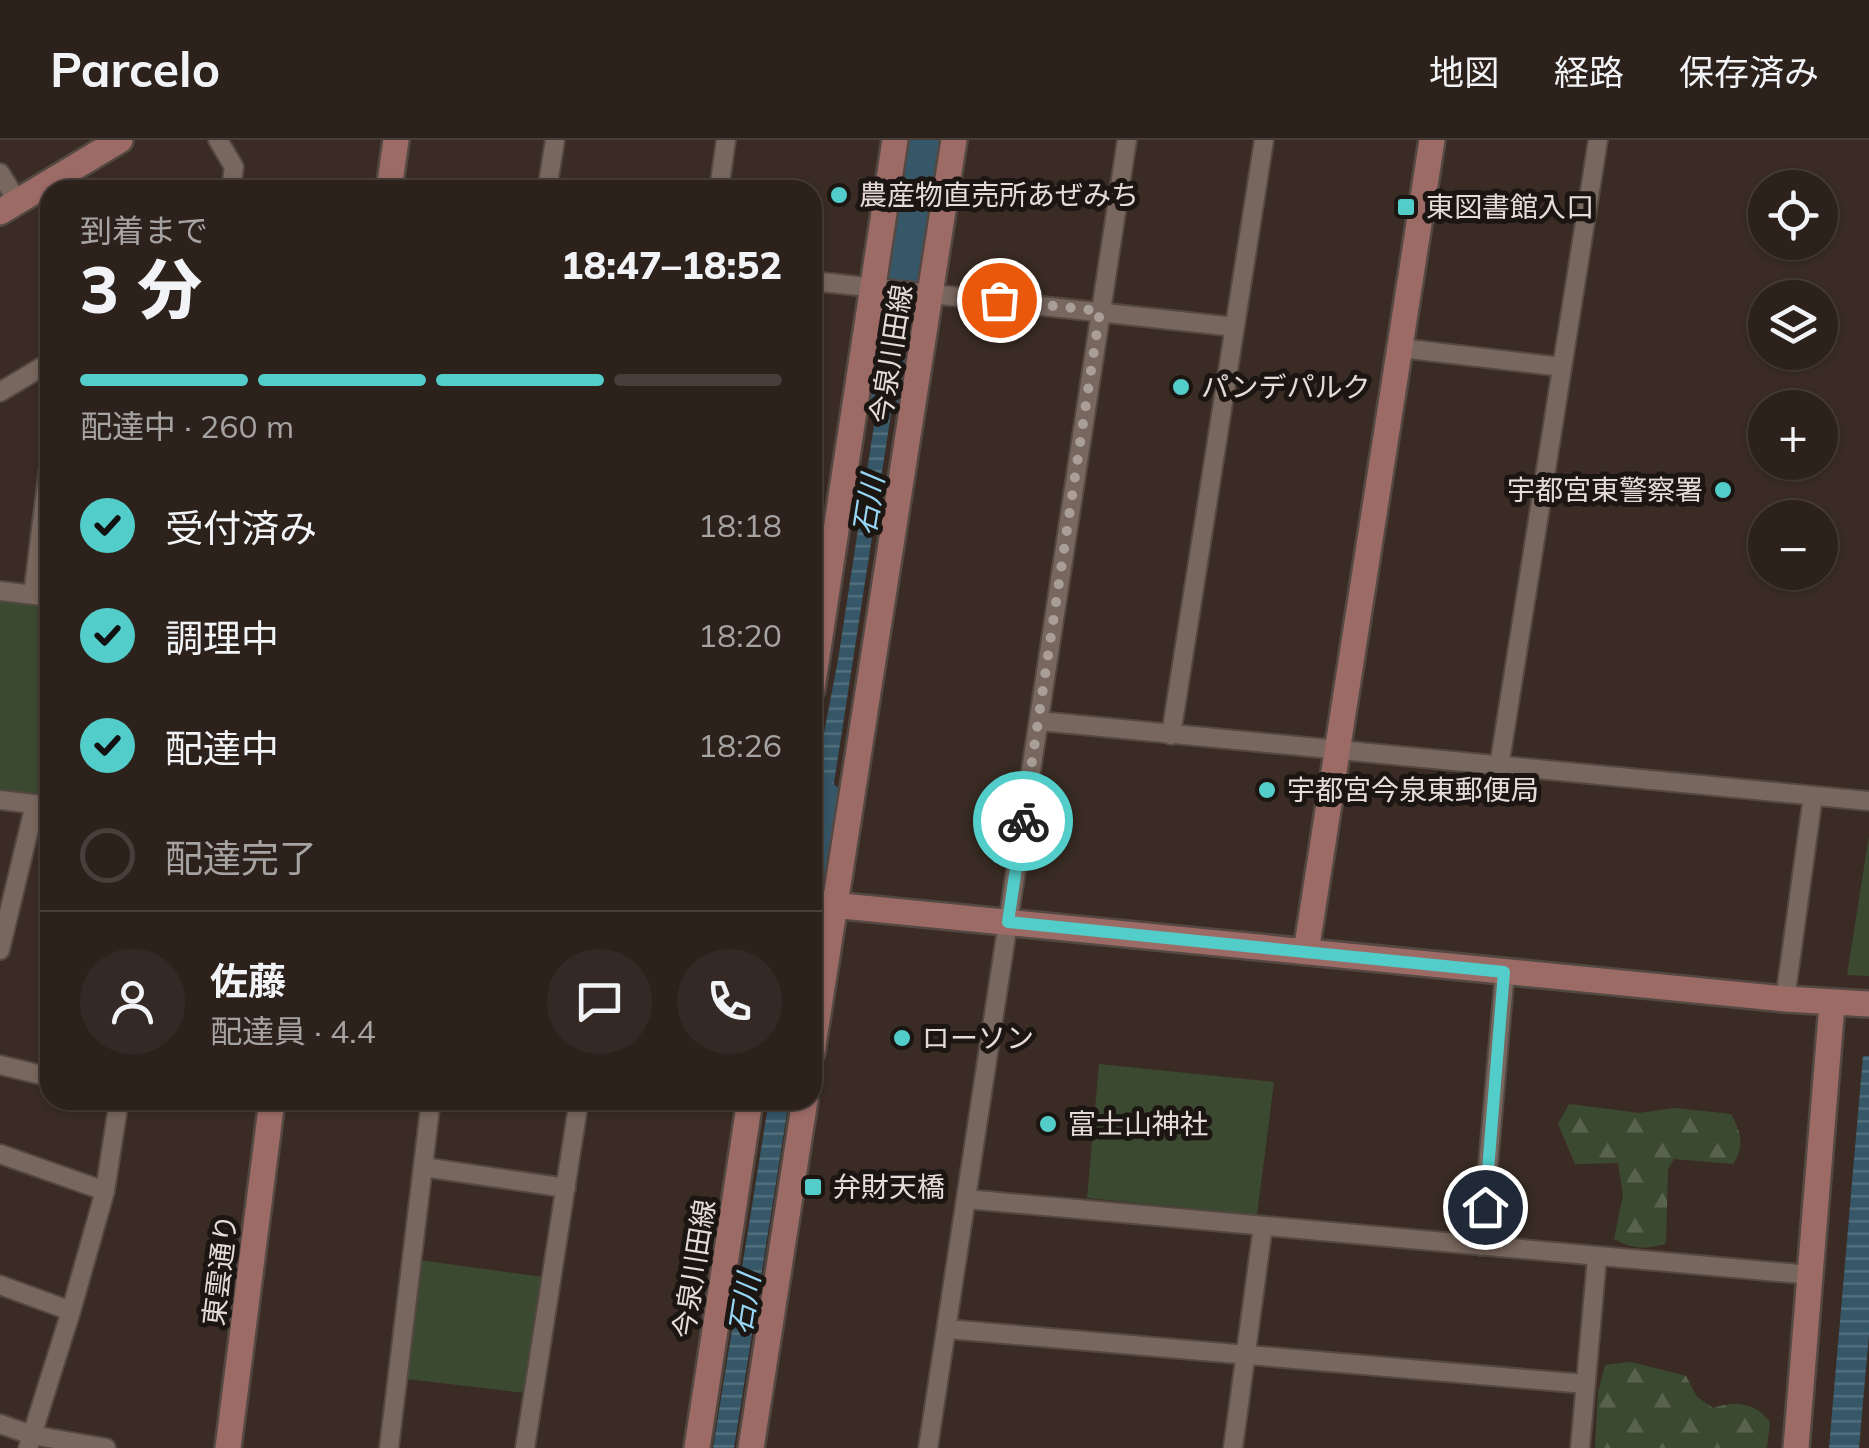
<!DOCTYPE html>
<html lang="ja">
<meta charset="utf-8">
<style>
:root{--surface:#2c211b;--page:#342924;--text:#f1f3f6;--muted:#a6a3a3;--line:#483e3a;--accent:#53cdca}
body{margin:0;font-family:Mulish,"Noto Sans JP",sans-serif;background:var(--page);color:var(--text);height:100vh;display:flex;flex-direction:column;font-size:38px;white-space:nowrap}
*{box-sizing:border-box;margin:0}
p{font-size:32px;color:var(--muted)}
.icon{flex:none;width:55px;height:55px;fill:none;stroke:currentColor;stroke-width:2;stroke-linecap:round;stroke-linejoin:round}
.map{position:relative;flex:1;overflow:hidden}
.details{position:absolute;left:40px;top:40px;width:782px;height:930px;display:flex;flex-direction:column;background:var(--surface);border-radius:30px;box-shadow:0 2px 8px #0004,0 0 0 2px var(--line)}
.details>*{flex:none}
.buttons{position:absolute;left:1748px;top:30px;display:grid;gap:20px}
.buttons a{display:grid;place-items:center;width:90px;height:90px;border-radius:50%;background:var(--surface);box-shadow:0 2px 8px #0004,0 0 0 2px var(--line);font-size:50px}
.pin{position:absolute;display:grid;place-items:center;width:85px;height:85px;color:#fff;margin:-42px;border:5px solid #fff;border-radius:50%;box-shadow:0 2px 10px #0007}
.courier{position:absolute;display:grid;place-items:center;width:100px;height:100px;margin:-50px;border:8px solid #53cdca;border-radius:50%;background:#fff;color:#222;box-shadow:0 2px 12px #0007}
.overview em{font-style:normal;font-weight:800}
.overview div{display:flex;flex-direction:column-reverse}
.overview{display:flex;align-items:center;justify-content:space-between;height:170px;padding:0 40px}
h1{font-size:65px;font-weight:800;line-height:75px}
.bar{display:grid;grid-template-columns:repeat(4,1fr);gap:15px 10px;align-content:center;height:120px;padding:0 40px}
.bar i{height:12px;border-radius:8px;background:var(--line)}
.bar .active{background:var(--accent)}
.bar p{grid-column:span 4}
.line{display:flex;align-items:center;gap:25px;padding:0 40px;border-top:2px solid var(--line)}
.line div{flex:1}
.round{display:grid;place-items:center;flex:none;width:105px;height:105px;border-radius:52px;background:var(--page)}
ol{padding:0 40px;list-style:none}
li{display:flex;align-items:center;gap:30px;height:110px}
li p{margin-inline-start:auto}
li .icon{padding:10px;border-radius:50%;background:var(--accent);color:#111;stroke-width:4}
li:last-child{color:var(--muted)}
li i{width:55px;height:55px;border:5px solid var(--line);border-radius:50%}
header{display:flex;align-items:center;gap:60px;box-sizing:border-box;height:140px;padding:0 50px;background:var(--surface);border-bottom:2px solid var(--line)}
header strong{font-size:48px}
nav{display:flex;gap:55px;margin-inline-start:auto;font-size:35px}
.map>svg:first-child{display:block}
.green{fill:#3c4931}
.forest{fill:url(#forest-firs)}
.water{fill:url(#water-rules)}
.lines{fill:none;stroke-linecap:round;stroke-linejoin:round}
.river{stroke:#365768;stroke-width:40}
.street-casing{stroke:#544842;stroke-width:22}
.secondary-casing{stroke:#544842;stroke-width:30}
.street{stroke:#78675e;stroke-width:18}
.secondary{stroke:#9c6b66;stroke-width:25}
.done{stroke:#aa9e98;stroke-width:10;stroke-dasharray:0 18}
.route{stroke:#53cdca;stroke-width:12}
.poi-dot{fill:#53cdca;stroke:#1c1612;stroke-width:4}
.labels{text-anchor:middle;stroke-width:10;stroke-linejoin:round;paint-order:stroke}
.poi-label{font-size:28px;fill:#e6dcd7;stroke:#1c1612;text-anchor:start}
.street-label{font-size:28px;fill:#e6dcd7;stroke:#1c1612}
.water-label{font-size:30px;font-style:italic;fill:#97d6f5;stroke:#1c1612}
</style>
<header>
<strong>Parcelo</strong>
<nav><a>地図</a><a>経路</a><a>保存済み</a></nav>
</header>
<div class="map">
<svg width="1869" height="1308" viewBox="0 0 1869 1308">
<defs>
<pattern id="forest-firs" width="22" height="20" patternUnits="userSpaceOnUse" patternTransform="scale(2.5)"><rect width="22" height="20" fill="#3c4931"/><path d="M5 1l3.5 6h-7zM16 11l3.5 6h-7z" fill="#58634e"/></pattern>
<pattern id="water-rules" width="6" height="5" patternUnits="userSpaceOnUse" patternTransform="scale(2.5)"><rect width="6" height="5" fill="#365768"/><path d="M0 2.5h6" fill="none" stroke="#536f7d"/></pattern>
</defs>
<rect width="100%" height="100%" fill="#3a2c24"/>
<path class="green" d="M0,461l50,7v189l-50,-7z
M1869,696v140l-22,-1z
M1099,924l175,18 -17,133 -170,-17z
M419,1120l124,17 -18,116 -118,-14z"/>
<path class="forest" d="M1569,964l70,9 36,-5 56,6c10,18 14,32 2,50l-59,-5 -6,10 -2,74c-19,7 -34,6 -52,-4l9,-44 -5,-32 -43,1 -17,-40z
M1631,1222l55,14 11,21 16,11c22,-7 42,-6 57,14l-3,26h-172l3,-56 7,-27z"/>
<path class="water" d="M917,0h18l-16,106 -17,-2z
M888,194l15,2 -80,518 -10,-1v-63l25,-130z
M1863,916h6v278l-10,114h-30z
M769,960h20l-55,348h-21z"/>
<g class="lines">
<path class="river" d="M887,248l39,-248
M812,730l11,-69"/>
<defs>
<path id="street" d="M218,0l16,27 -3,23
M0,33l18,29
M547,50l8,-50
M719,50l7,-50
M812,141l423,46
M1400,208l162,19
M0,252l50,-30
M0,451l50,6
M33,455l17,-137
M1039,581l830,80
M1171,595l93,-595
M1499,627l99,-627
M0,660l50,6
M0,810l35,-146
M1785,859l28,-203
M0,925l50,12
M0,1014l105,37
M423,1027l143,21
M966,1059l845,76
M1481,1106l24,-275
M0,1145l71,26 34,-120 14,-91
M947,1189l638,55
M0,1284l32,11 74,13
M28,1308l43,-137
M389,1308l42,-348
M525,1308l54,-348
M928,1308l199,-1308
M1233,1308l30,-222
M1580,1308l17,-190"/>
<path id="secondary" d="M389,50l7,-50
M0,72l120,-72
M812,549l83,-549
M812,763l973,96 84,5
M1306,812l126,-812
M812,912l142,-912
M228,1308l44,-348
M697,1308l53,-348
M751,1308l54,-348
M1796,1308l36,-444"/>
</defs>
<use href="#street" class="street-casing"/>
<use href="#secondary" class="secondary-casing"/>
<use href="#street" class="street"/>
<use href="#secondary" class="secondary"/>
</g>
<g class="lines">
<path class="done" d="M999,160l101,11 -77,510"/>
<path class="route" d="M1023,681l-15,101 496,50 -19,235"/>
</g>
<g class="poi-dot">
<circle cx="839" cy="55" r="10"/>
<rect x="1396" y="57" width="20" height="20" rx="5"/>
<circle cx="1181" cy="247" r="10"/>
<circle cx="1723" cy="350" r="10"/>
<circle cx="1267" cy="650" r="10"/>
<circle cx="902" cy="898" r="10"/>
<circle cx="1048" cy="984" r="10"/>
<rect x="803" y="1037" width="20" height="20" rx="5"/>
</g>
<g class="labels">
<g class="poi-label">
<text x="859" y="65">農産物直売所あぜみち</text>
<text x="1426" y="77">東図書館入口</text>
<text x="1201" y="257">パンデパルク</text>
<text x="1703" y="360" text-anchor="end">宇都宮東警察署</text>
<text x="1287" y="660">宇都宮今泉東郵便局</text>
<text x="922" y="908">ローソン</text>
<text x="1068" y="994">富士山神社</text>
<text x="833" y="1057">弁財天橋</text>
</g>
<g class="street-label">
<text transform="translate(891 214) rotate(-81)" y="10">今泉川田線</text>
<text transform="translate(694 1129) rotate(-81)" y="10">今泉川田線</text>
<text transform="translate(220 1130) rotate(-83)" y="10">東雲通り</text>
</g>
<g class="water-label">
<text transform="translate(869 365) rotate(-81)" y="10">石川</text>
<text transform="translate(745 1164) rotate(-81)" y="10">石川</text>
</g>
</g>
</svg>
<div class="buttons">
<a><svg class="icon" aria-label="locate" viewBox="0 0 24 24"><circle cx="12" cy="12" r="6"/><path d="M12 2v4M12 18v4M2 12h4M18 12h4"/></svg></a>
<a><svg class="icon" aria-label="layers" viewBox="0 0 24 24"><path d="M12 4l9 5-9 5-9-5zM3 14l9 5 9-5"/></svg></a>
<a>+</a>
<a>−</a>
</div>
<div class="pin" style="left:999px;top:160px;background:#ea580c"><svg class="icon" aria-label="bag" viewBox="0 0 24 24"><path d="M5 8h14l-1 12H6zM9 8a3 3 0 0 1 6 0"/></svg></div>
<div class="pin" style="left:1485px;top:1067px;background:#1f2937"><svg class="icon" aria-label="home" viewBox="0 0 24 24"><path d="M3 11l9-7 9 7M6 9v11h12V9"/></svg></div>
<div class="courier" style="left:1023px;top:681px"><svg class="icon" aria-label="bike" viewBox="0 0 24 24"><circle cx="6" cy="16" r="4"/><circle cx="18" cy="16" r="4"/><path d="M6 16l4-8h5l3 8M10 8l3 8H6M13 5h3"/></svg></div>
<section class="details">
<div class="overview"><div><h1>3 分</h1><p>到着まで</p></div><em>18:47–18:52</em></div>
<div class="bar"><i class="active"></i><i class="active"></i><i class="active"></i><i></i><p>配達中 · 260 m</p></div>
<ol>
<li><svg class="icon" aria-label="check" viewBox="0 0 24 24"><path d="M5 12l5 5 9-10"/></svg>受付済み<p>18:18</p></li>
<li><svg class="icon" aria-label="check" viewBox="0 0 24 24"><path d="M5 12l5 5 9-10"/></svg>調理中<p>18:20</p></li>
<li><svg class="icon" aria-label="check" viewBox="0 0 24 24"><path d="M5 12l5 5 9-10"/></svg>配達中<p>18:26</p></li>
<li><i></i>配達完了</li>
</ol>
<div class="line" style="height:180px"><a class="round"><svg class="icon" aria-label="person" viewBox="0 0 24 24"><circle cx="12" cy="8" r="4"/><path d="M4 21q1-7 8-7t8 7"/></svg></a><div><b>佐藤</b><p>配達員 · 4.4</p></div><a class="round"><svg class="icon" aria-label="chat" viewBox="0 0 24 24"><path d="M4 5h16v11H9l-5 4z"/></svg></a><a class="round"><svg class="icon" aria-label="phone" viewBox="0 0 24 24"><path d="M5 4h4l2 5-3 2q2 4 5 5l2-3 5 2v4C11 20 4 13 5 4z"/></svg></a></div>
</section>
</div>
